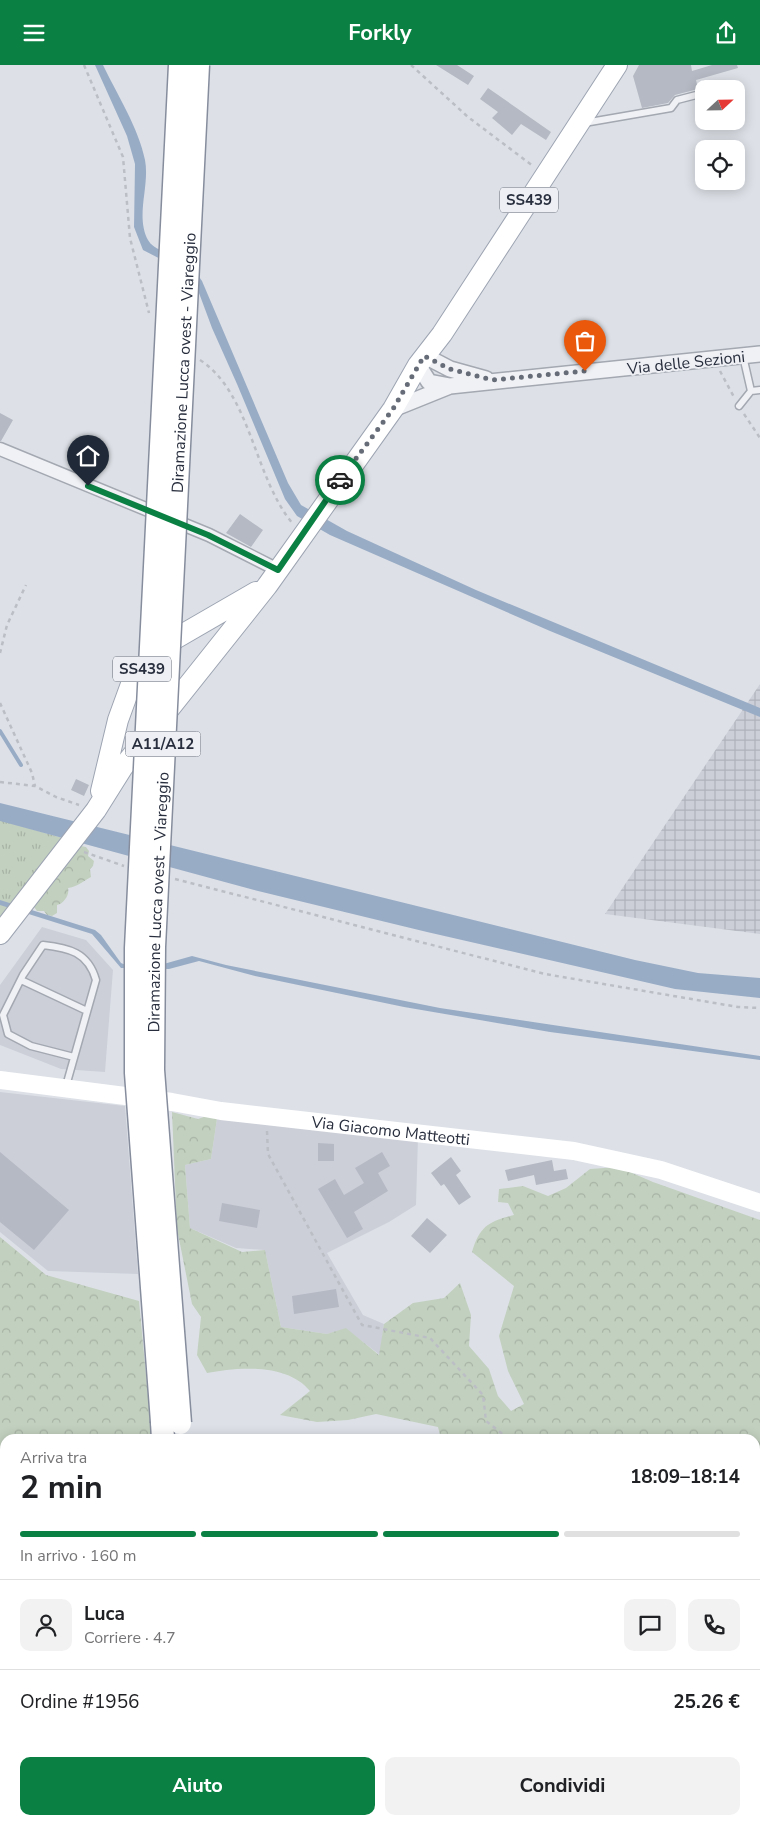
<!DOCTYPE html>
<html lang="it">
<meta charset="utf-8">
<style>
:root{--surface:#fff;--page:#f2f2f2;--text:#202124;--muted:#757577;--line:#e0e0e0;--accent:#0b8043}
body{margin:0;font-family:"Nunito Sans",sans-serif;background:var(--page);color:var(--text);height:100vh;display:flex;flex-direction:column;font-size:19px;white-space:nowrap}
*{box-sizing:border-box;margin:0}
p{font-size:16px;color:var(--muted)}
.icon{flex:none;width:28px;height:28px;fill:none;stroke:currentColor;stroke-width:2;stroke-linecap:round;stroke-linejoin:round}
.map{position:relative;flex:1;overflow:hidden}
.drawer{position:absolute;left:0px;top:1369px;width:760px;height:391px;display:flex;flex-direction:column;background:var(--surface);border-radius:15px 15px 0 0;box-shadow:0 2px 12px #0003}
.drawer>*{flex:none}
.needle{width:32px;rotate:68deg}
.controls{position:absolute;left:695px;top:15px;display:grid;gap:10px}
.controls a{display:grid;place-items:center;width:50px;height:50px;border-radius:10px;background:var(--surface);box-shadow:0 2px 12px #0003;font-size:25px}
.pin{position:absolute;display:grid;place-items:center;width:42px;height:42px;color:#fff;margin:-51px -21px;border-radius:50% 50% 50% 0;rotate:-45deg;box-shadow:0 0 5px #0007}
.pin .icon{rotate:45deg}
.courier{position:absolute;display:grid;place-items:center;width:50px;height:50px;margin:-25px;border:4px solid #0b8043;border-radius:50%;background:#fff;color:#222;box-shadow:0 1px 6px #0007}
.summary em{font-style:normal;font-weight:700}
.summary div{display:flex;flex-direction:column-reverse}
.summary{display:flex;align-items:center;justify-content:space-between;height:85px;padding:0 20px}
h1{font-size:32px;font-weight:700;line-height:38px}
.bar{display:grid;grid-template-columns:repeat(4,1fr);gap:8px 5px;align-content:center;height:60px;padding:0 20px}
.bar i{height:6px;border-radius:4px;background:var(--line)}
.bar .selected{background:var(--accent)}
.bar p{grid-column:span 4}
.line{display:flex;align-items:center;gap:12px;padding:0 20px;border-top:1px solid var(--line)}
.line div{flex:1}
.round{display:grid;place-items:center;flex:none;width:52px;height:52px;border-radius:10px;background:var(--page)}
.button{display:flex;gap:10px;margin-top:auto;padding:10px 20px}
.button a{flex:1;height:58px;border-radius:10px;background:var(--accent);color:#fff;font-size:20px;font-weight:700;line-height:58px;text-align:center}
.button a+a{background:var(--page);color:var(--text)}
header{display:flex;justify-content:space-between;align-items:center;height:65px;padding:0 20px;background:var(--accent);color:#fff;font-size:22px;font-weight:700}
.map>svg:first-child{display:block}
.built{fill:#cccfd8}
.industrial{fill:url(#industrial-grid)}
.grass{fill:url(#grass-tufts)}
.forest{fill:url(#forest-crowns)}
.water{fill:#99acc6}
.lines{fill:none;stroke-linecap:round;stroke-linejoin:round}
.stream{stroke:#99acc6;stroke-width:4}
.building{fill:#b5b9c3}
.service-casing{stroke:#a3a8b1;stroke-width:9}
.minor-casing{stroke:#a3a8b1;stroke-width:15}
.tertiary-casing{stroke:#a3a8b1;stroke-width:18}
.primary-casing{stroke:#9da4b2;stroke-width:22}
.motorway-casing{stroke:#868d9d;stroke-width:25}
.path{stroke:#bcbec5;stroke-width:2.5;stroke-dasharray:4 4;stroke-linecap:butt}
.service{stroke:#f0f1f5;stroke-width:6}
.minor{stroke:#f0f1f5;stroke-width:12}
.tertiary{stroke:#f0f1f5;stroke-width:15}
.secondary{stroke:#fff;stroke-width:18}
.primary{stroke:#fff;stroke-width:20}
.motorway{stroke:#fff;stroke-width:22}
.motorway-bridge-casing{stroke:#868d9d;stroke-width:25;stroke-linecap:butt}
.motorway-bridge{stroke:#fff;stroke-width:22}
.done{stroke:#676d78;stroke-width:5;stroke-dasharray:0 9}
.route{stroke:#0b8043;stroke-width:6}
.labels{text-anchor:middle;stroke-width:4;stroke-linejoin:round;paint-order:stroke}
.shield{fill:#edeff4;stroke:#636874;stroke-width:1}
.shield-label{font-size:15px;font-weight:bold;fill:#282e3d}
.street-label{font-size:16px;fill:#282e3d;stroke:#edeff4}
</style>
<header><svg class="icon" aria-label="menu" viewBox="0 0 24 24"><path d="M4 6h16M4 12h16M4 18h16"/></svg>Forkly<svg class="icon" aria-label="share" viewBox="0 0 24 24"><path d="M12 15V3M7 8l5-5 5 5M5 13v7h14v-7"/></svg></header>
<div class="map">
<svg width="760" height="1759" viewBox="0 0 760 1759">
<defs>
<pattern id="industrial-grid" width="8" height="8" patternUnits="userSpaceOnUse" patternTransform="scale(1.25)"><rect width="8" height="8" fill="#cccfd8"/><path d="M0 4h8M4 0v8" fill="none" stroke="#afb2ba"/></pattern>
<pattern id="grass-tufts" width="24" height="20" patternUnits="userSpaceOnUse" patternTransform="scale(1.25)"><rect width="24" height="20" fill="#c2d0bf"/><path d="M3 7l-1-3M5 7V3M7 7l1-3M15 17l-1-3M17 17v-4M19 17l1-3" fill="none" stroke="#a7b3a5"/></pattern>
<pattern id="forest-crowns" width="20" height="18" patternUnits="userSpaceOnUse" patternTransform="scale(1.25)"><rect width="20" height="18" fill="#c2d0bf"/><path d="M2 6a3 3 0 1 1 6 0M12 15a3 3 0 1 1 6 0" fill="none" stroke="#a7b3a5"/></pattern>
</defs>
<rect width="100%" height="100%" fill="#dde1e7"/>
<path class="built" d="M42,862l44,13 27,30 -8,102 -44,-3 -61,-24v-60z
M0,1027l125,14 13,168 -90,-3 -48,-39z
M218,1047l200,26 -2,67 -27,17 -62,31 36,62 21,9 -4,31 -34,-26 -19,5 -46,-7 -16,-77 -29,-2 -46,-20 -5,-63 26,-6z"/>
<path class="industrial" d="M760,619v250l-155,-20z"/>
<path class="grass" d="M0,755l73,21 -73,93z"/>
<path class="forest" d="M81,781l5,1 3,4 -1,5 6,5 -1,5 -3,3 1,8c-7,4 -15,10 -23,11 2,6 -4,16 -11,17v8l-5,3 -5,-1 -3,-4h-7l-3,-4 2,-9 17,-21 5,1 -2,-3z
M172,1047l26,7 20,-7 -7,47 -26,6 5,63 52,24 23,-2 16,77 46,7 19,-6 33,27 5,-31 29,-21 31,-5 16,-15 11,32 -2,31 20,23 9,27 13,15 13,-7 -16,-33 -9,-35 15,-50 -42,-34c8,-26 16,-30 42,-37l-6,-12 -10,-1 1,-13 24,-3 25,10 18,-8 24,-19 28,-2 35,15 107,38v560l-5,-1v-340h-314l-3,-12 -62,-13 -28,6 -31,2 -37,-7 30,-24c-23,-28 -72,-24 -103,-18l-10,-18 4,-38 -9,-13 -15,-75z
M0,1172l46,38 93,26 13,138h-147v68l-5,-8z
M237,1755h152v4h-152z
M579,1755h83l-3,4h-82z"/>
<path class="water" d="M95,0h8c14,29 36,64 42,95 5,26 -10,56 3,80 7,12 23,12 33,19 10,6 15,13 21,22l86,202 13,22 46,26 129,59 284,118v9l-210,-86 -220,-96 -33,-19 -12,-17 -48,-115 -25,-56 -13,-35 -25,-27 -31,-16 -9,-23 1,-63 -8,-28z
M0,738l635,157 63,13 62,5v20l-85,-9 -248,-57 -169,-41 -258,-70z
M0,835l95,30 6,5 20,28 7,3 32,-1 32,-9 34,9 214,43 320,48v4l-210,-28 -146,-25 -149,-31 -56,-15 -30,8 -48,-1 -29,-34 -92,-29z"/>
<g class="lines">
<path class="stream" d="M0,666l21,34"/>
</g>
<path class="building" d="M436,0h21l17,11 -6,9z
M639,0h52l1,6 20,-6h25l1,3 -42,12 2,9 -23,6 -7,8 -26,5 -9,-32z
M488,23l63,44 -5,8 -25,-16 -9,11 -20,-17 6,-6 -18,-13z
M0,348l13,7 -12,21h-1z
M240,449l23,16 -12,17 -25,-14z
M76,714l13,6 -5,11 -13,-6z
M318,1078l16,1v17h-16z
M0,1087l69,58 -35,40 -34,-28z
M382,1087l8,14 -12,7 10,18 -34,21 9,17 -16,9 -29,-49 17,-10 9,16 20,-12 -9,-15z
M451,1092l10,14 -5,4 15,22 -12,8 -15,-21 -3,2 -10,-13z
M552,1095l2,11 12,-2 2,10 -32,6 -2,-10 -26,6 -3,-11z
M222,1138l38,7 -3,18 -38,-7z
M427,1153l20,17 -17,18 -19,-17z
M336,1224l3,18 -45,7 -2,-18z"/>
<g class="lines">
<defs>
<path id="service" d="M704,20l1,4
M584,58l87,-15 6,-8 27,-7
M743,291l8,35 9,-1
M739,341l12,-15
M21,915l66,31
M66,1021l30,-106c-8,-28 -27,-32 -53,-35l-20,30 -20,40 5,19 23,12 43,11"/>
<path id="minor" d="M0,384l209,86 69,35"/>
<path id="tertiary" d="M425,291l25,13 36,10
M418,300l11,17 21,4 310,-32
M393,344l57,-23"/>
<path id="primary" d="M101,726l17,-71 16,-44 39,-36 83,-48
M0,869l96,-124 27,-43 144,-181 126,-177 25,-44 24,-31 175,-269
M0,1434l5,8
M157,1755l1,4"/>
<path id="motorway" d="M162,1357l1,17
M195,1755l1,4
M214,1755v4"/>
</defs>
<use href="#service" class="service-casing"/>
<use href="#minor" class="minor-casing"/>
<use href="#tertiary" class="tertiary-casing"/>
<use href="#primary" class="primary-casing"/>
<use href="#motorway" class="motorway-casing"/>
<path class="path" d="M84,0l39,92 7,81 19,75
M411,0l57,52 65,49
M200,295c51,33 54,118 93,164
M720,306l15,28
M744,349l16,24
M0,588l7,-28 19,-40
M0,638l32,70 3,13
M0,717l35,4 21,11 23,8
M84,787l40,14
M175,814l370,95 193,33 22,1
M267,1066l1,23 94,171 68,13 53,57 3,26 19,15 -1,3
M410,1755v4
M452,1755l1,4
M717,1755l2,4"/>
<use href="#service" class="service"/>
<use href="#minor" class="minor"/>
<use href="#tertiary" class="tertiary"/>
<path class="secondary" id="s1" d="M0,1015l172,22 49,9 353,40 87,19 99,33"/>
<use href="#primary" class="primary"/>
<use href="#motorway" class="motorway"/>
<defs>
<g id="motorway-bridge">
<path d="M162,1357l-26,-349v-125l44,-883"/>
<path id="s2" d="M180,1358l-27,-353 1,-123 44,-882"/>
</g>
</defs>
<use href="#motorway-bridge" class="motorway-bridge-casing"/>
<use href="#motorway-bridge" class="motorway-bridge"/>
</g>
<g class="lines">
<path class="done" d="M340,415l53,-71 31,-53 26,13 42,11 93,-9"/>
<path class="route" d="M88,421l120,49 70,35 62,-90"/>
</g>
<g class="labels">
<g class="shield">
<rect x="500" y="122.5" width="58" height="25" rx="4"/>
<rect x="113" y="591.5" width="58" height="25" rx="4"/>
<rect x="125.5" y="666.5" width="75" height="25" rx="4"/>
</g>
<g class="shield-label">
<text x="529" y="140">SS439</text>
<text x="142" y="609">SS439</text>
<text x="163" y="684">A11/A12</text>
</g>
<g class="street-label">
<text transform="translate(686 297) rotate(-6)" y="6">Via delle Sezioni</text>
<text dy="6" stroke="none"><textPath href="#s2" startOffset="1062">Diramazione Lucca ovest - Viareggio</textPath></text>
<text dy="6" stroke="none"><textPath href="#s2" startOffset="522">Diramazione Lucca ovest - Viareggio</textPath></text>
<text dy="6" stroke="none"><textPath href="#s1" startOffset="394">Via Giacomo Matteotti</textPath></text>
</g>
</g>
</svg>
<div class="controls">
<a><svg class="needle" viewBox="-14 -14 28 28"><path d="M0-13l5 13h-10z" fill="#e53935"/><path d="M0 13l5-13h-10z" fill="#757577"/></svg></a>
<a><svg class="icon" aria-label="locate" viewBox="0 0 24 24"><circle cx="12" cy="12" r="6"/><path d="M12 2v4M12 18v4M2 12h4M18 12h4"/></svg></a>
</div>
<div class="pin" style="left:585px;top:306px;background:#ea580c"><svg class="icon" aria-label="bag" viewBox="0 0 24 24"><path d="M5 8h14l-1 12H6zM9 8a3 3 0 0 1 6 0"/></svg></div>
<div class="pin" style="left:88px;top:421px;background:#1f2937"><svg class="icon" aria-label="home" viewBox="0 0 24 24"><path d="M3 11l9-7 9 7M6 9v11h12V9"/></svg></div>
<div class="courier" style="left:340px;top:415px"><svg class="icon" aria-label="car" viewBox="0 0 24 24"><path d="M5 17H2v-5l4-1 3-4h7l3 4 3 1v5h-3M9 17h6M6 11h13"/><circle cx="7" cy="17" r="2"/><circle cx="17" cy="17" r="2"/></svg></div>
<section class="drawer">
<div class="summary"><div><h1>2 min</h1><p>Arriva tra</p></div><em>18:09–18:14</em></div>
<div class="bar"><i class="selected"></i><i class="selected"></i><i class="selected"></i><i></i><p>In arrivo · 160 m</p></div>
<div class="line" style="height:90px"><a class="round"><svg class="icon" aria-label="person" viewBox="0 0 24 24"><circle cx="12" cy="8" r="4"/><path d="M4 21q1-7 8-7t8 7"/></svg></a><div><b>Luca</b><p>Corriere · 4.7</p></div><a class="round"><svg class="icon" aria-label="chat" viewBox="0 0 24 24"><path d="M4 5h16v11H9l-5 4z"/></svg></a><a class="round"><svg class="icon" aria-label="phone" viewBox="0 0 24 24"><path d="M5 4h4l2 5-3 2q2 4 5 5l2-3 5 2v4C11 20 4 13 5 4z"/></svg></a></div>
<div class="line" style="height:65px"><div>Ordine #1956</div><b>25.26 €</b></div>
<div class="button"><a>Aiuto</a><a>Condividi</a></div>
</section>
</div>
